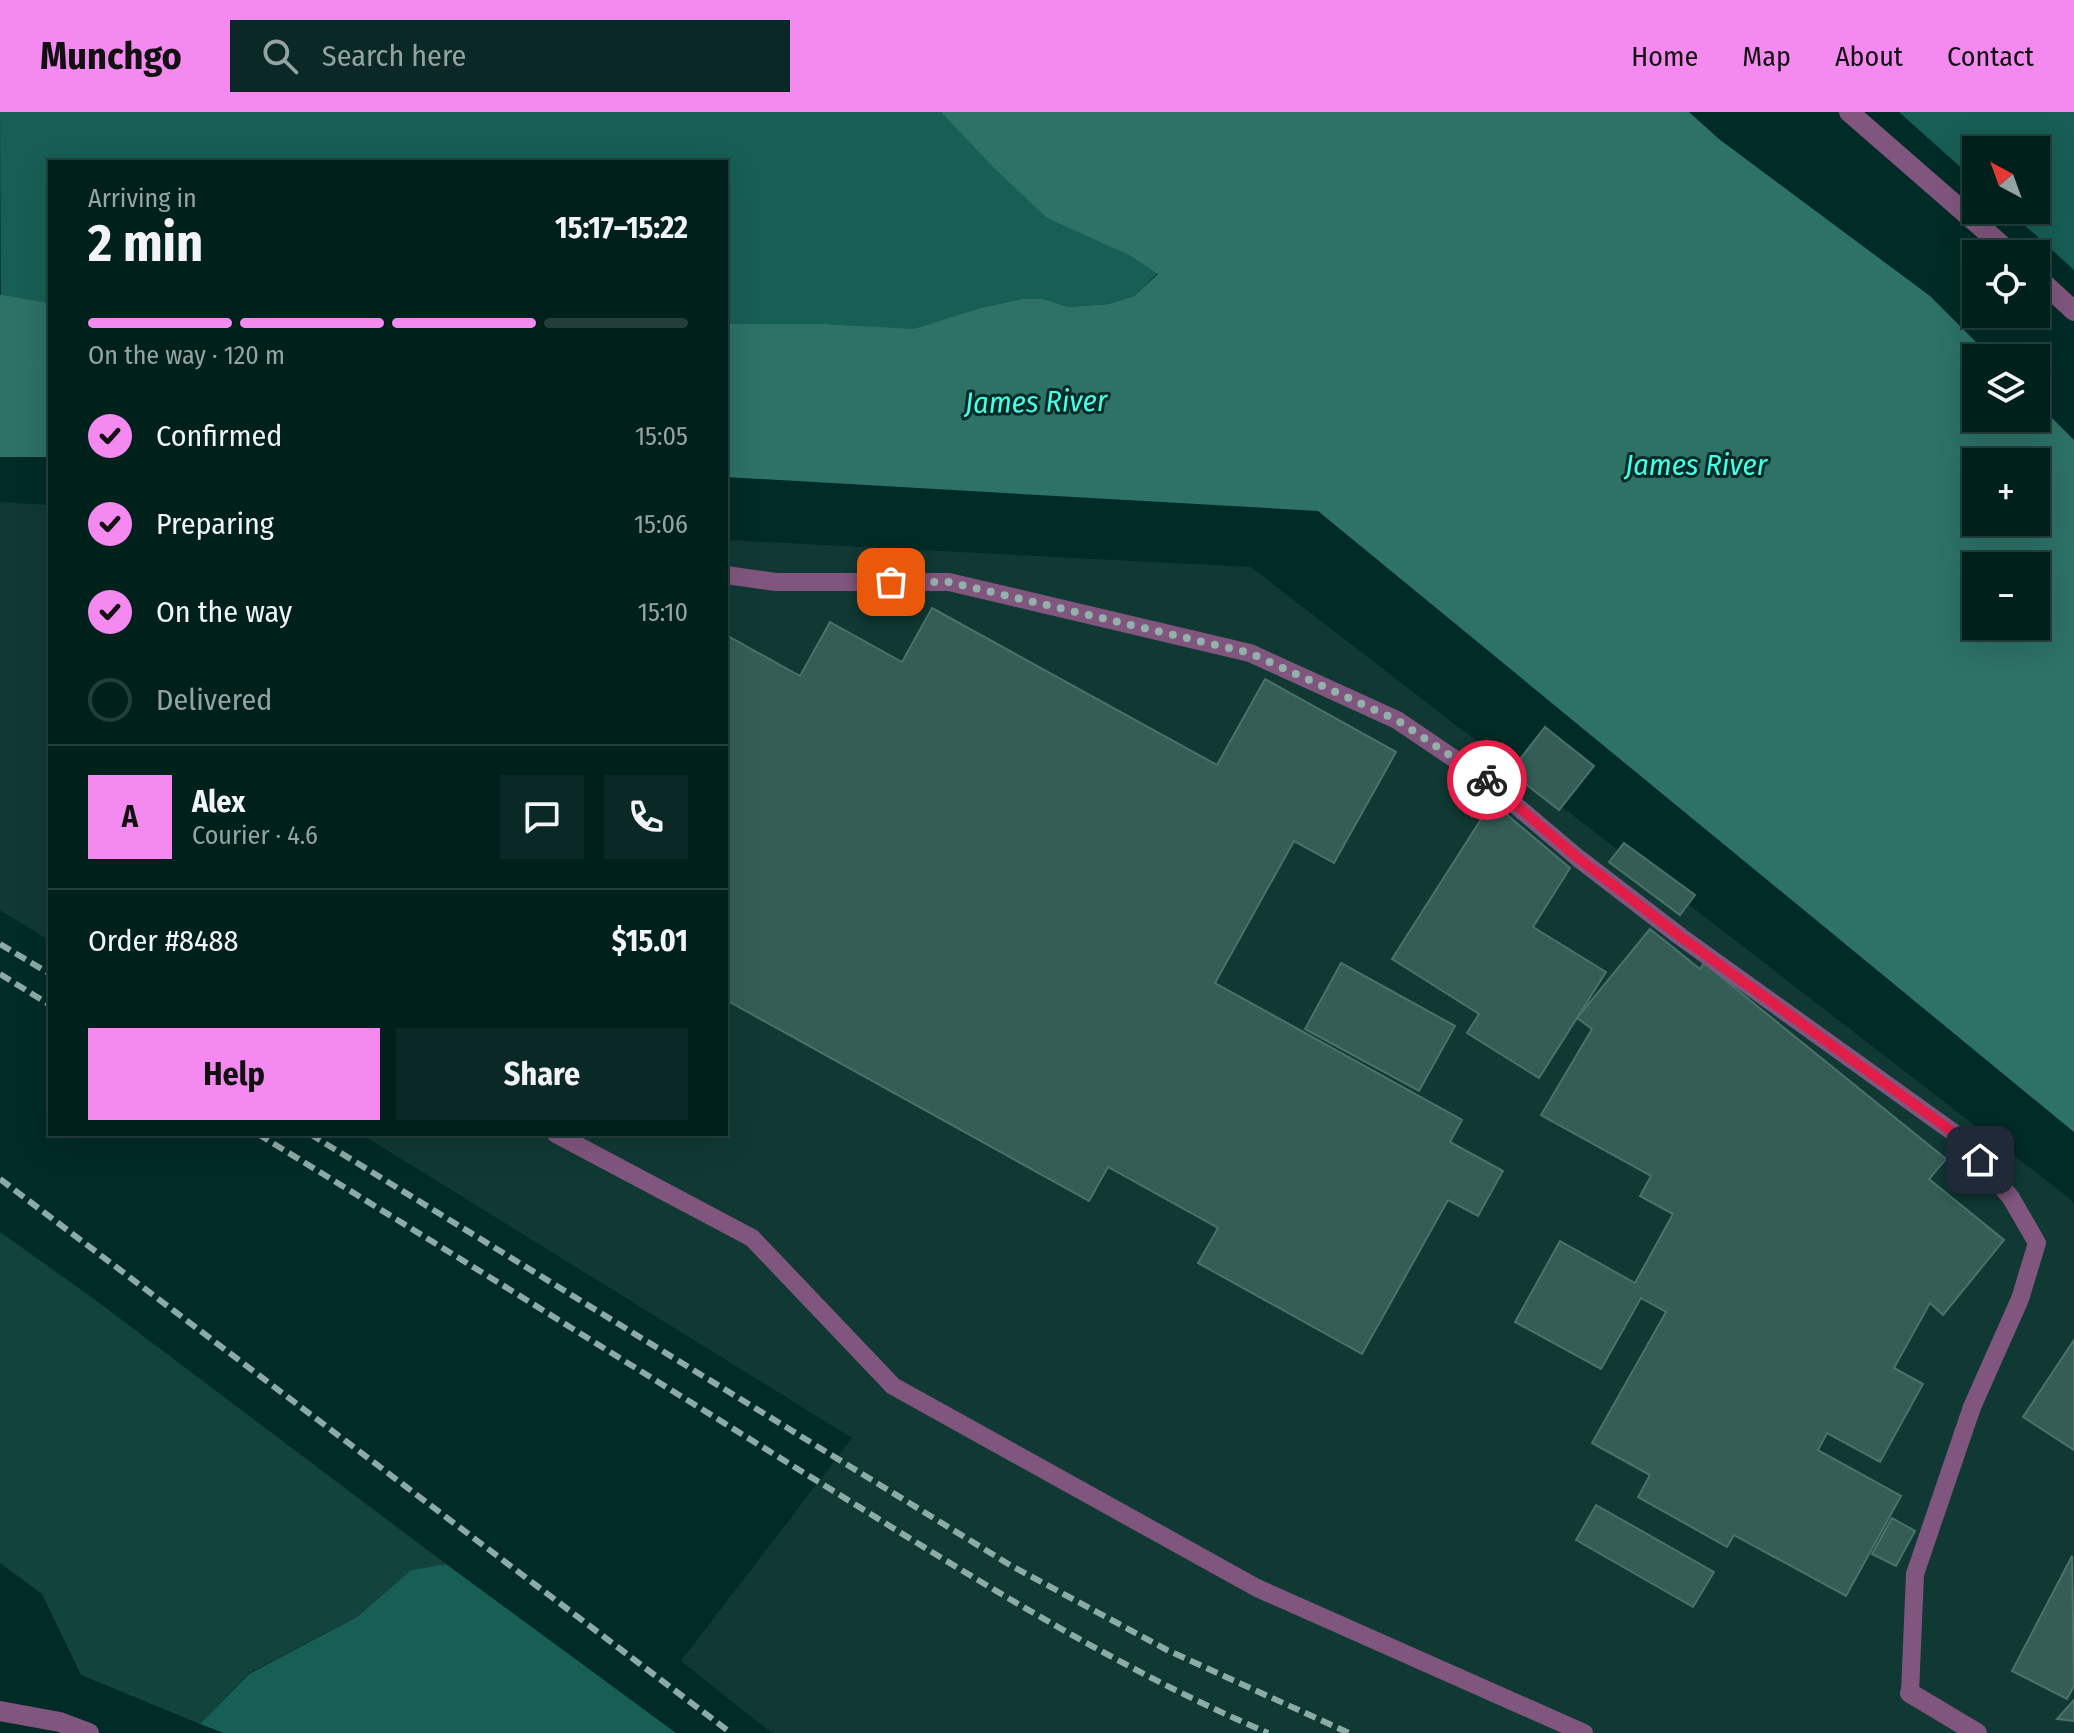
<!DOCTYPE html>
<meta charset="utf-8">
<style>
:root{--surface:#00201c;--page:#0a2825;--text:#f1f3f6;--muted:#95a3a3;--line:#223e3b;--accent:#f489f0}
body{margin:0;font-family:"Fira Sans Condensed",sans-serif;background:var(--page);color:var(--text);height:100vh;display:flex;flex-direction:column;font-size:30px;white-space:nowrap}
*{box-sizing:border-box;margin:0}
p{font-size:26px;color:var(--muted)}
.icon{flex:none;width:44px;height:44px;fill:none;stroke:currentColor;stroke-width:2;stroke-linecap:round;stroke-linejoin:round}
.map{position:relative;flex:1;overflow:hidden}
.details{position:absolute;left:48px;top:48px;width:680px;height:976px;display:flex;flex-direction:column;background:var(--surface);border-radius:0px;box-shadow:0 8px 32px #0002,0 0 0 2px var(--line)}
.details>*{flex:none}
.needle{width:52px;rotate:319deg}
.buttons{position:absolute;left:1962px;top:24px;display:grid;gap:16px}
.buttons a{display:grid;place-items:center;width:88px;height:88px;border-radius:0px;background:var(--surface);box-shadow:0 8px 32px #0002,0 0 0 2px var(--line);font-size:40px}
.pin{position:absolute;display:grid;place-items:center;width:68px;height:68px;color:#fff;margin:-34px;border-radius:16px;box-shadow:0 4px 12px #0006}
.courier{position:absolute;display:grid;place-items:center;width:80px;height:80px;margin:-40px;border:6px solid #e11d48;border-radius:50%;background:#fff;color:#222;box-shadow:0 2px 10px #0007}
.head em{font-style:normal;font-weight:700}
.head div{display:flex;flex-direction:column-reverse}
.head{display:flex;align-items:center;justify-content:space-between;height:136px;padding:0 40px}
h1{font-size:52px;font-weight:700;line-height:60px}
.bar{display:grid;grid-template-columns:repeat(4,1fr);gap:12px 8px;align-content:center;height:96px;padding:0 40px}
.bar i{height:10px;border-radius:6px;background:var(--line)}
.bar .selected{background:var(--accent)}
.bar p{grid-column:span 4}
.line{display:flex;align-items:center;gap:20px;padding:0 40px;border-top:2px solid var(--line)}
.line div{flex:1}
.round{display:grid;place-items:center;flex:none;width:84px;height:84px;border-radius:0px;background:var(--page)}
ol{padding:0 40px;list-style:none}
li{display:flex;align-items:center;gap:24px;height:88px}
li p{margin-inline-start:auto}
li .icon{padding:8px;border-radius:50%;background:var(--accent);color:#111;stroke-width:4}
li:last-child{color:var(--muted)}
li i{width:44px;height:44px;border:4px solid var(--line);border-radius:50%}
.cta{display:flex;gap:16px;margin-top:auto;padding:16px 40px}
.cta a{flex:1;height:92px;border-radius:0px;background:var(--accent);color:#111;font-size:32px;font-weight:700;line-height:92px;text-align:center}
.cta a+a{background:var(--page);color:var(--text)}
header{display:flex;align-items:center;gap:48px;box-sizing:border-box;height:112px;padding:0 40px;background:var(--accent);color:#111}
header strong{font-size:38px}
nav{display:flex;gap:44px;margin-inline-start:auto;font-size:28px}
.search{width:560px;height:72px;background:var(--page);display:flex;align-items:center;gap:20px;box-sizing:border-box;padding:0 28px;border-radius:0px;color:var(--muted);font-size:30px}
.map>svg:first-child{display:block}
.built{fill:#103933}
.green{fill:#12433c}
.forest{fill:#175e55}
.water{fill:#2d7167;fill-rule:evenodd}
.lines{fill:none;stroke-linecap:round;stroke-linejoin:round}
.river{stroke:#2d7167;stroke-width:64}
.building{fill:#345d56;stroke:#49726b;stroke-width:2}
.service{stroke:#80567e;stroke-width:18}
.minor{stroke:#80567e;stroke-width:20}
.tertiary{stroke:#80567e;stroke-width:20}
.rail{stroke:#8daba6;stroke-width:6;stroke-dasharray:12 6;stroke-linecap:butt}
.done{stroke:#93b0ab;stroke-width:8;stroke-dasharray:0 14.4}
.route{stroke:#e11d48;stroke-width:10}
.labels{text-anchor:middle;stroke-width:6;stroke-linejoin:round;paint-order:stroke}
.water-label{font-size:30px;font-style:italic;fill:#48fee7;stroke:#002b26}
</style>
<header>
<strong>Munchgo</strong>
<div class="search"><svg class="icon" aria-label="search" viewBox="0 0 24 24"><circle cx="10" cy="10" r="6"/><path d="M15 15l6 6"/></svg>Search here</div>
<nav><a>Home</a><a>Map</a><a>About</a><a>Contact</a></nav>
</header>
<div class="map">
<svg width="2074" height="1621" viewBox="0 0 2074 1621">
<rect width="100%" height="100%" fill="#002b26"/>
<path class="built" d="M0,390l50,3v436l-50,-31z
M726,428l525,27 818,631 5,5v530h-1302l-91,-72 171,-223 -491,-304h365z"/>
<path class="green" d="M0,1120l90,64 356,268 -35,6 -54,47 -108,56 -49,51 -119,-49 -39,-81 -42,-31z"/>
<path class="forest" d="M0,0h941l188,143 29,18 -24,23 -26,8 -40,3 -24,-8h-23l-41,9 -66,22 -89,-6h-99v-162h-676v200l-49,-5z
M1899,0h175v158l-66,-60h28v-60h-60v31z
M446,1452l230,169h-452l-24,-9 49,-50 108,-57 54,-47z"/>
<path class="water" d="M941,0h748l30,27 211,157 62,62h-16v60h60v-16l38,38v692l-756,-621 -592,-34v-153h99l89,5 66,-21 41,-9h23l24,8 40,-3 26,-8 24,-22 -29,-19 -82,-37 -53,-50zM1976,350h60v60h-60zM1976,454h60v60h-60z
M0,245l50,5v95h-50z"/>
<g class="lines">
<path class="river" d="M0,215l50,9"/>
</g>
<path class="building" d="M932,496l285,157 48,-86 131,73 -62,111 -40,-22 -79,142 247,137 -12,22 53,29 -25,45 -30,-16 -86,154 -164,-91 20,-35 -110,-61 -19,34 -363,-201v-365l74,41 30,-54 72,40z
M1545,615l49,39 -35,44 -49,-38z
M1492,690l78,66 -37,59 73,45 -67,106 -72,-45 12,-19 -87,-55z
M1624,731l71,52 -15,20 -71,-53z
M1650,817l50,40 4,-6 242,196 -17,20 75,61 -61,75 -13,-12 -36,65 29,16 -43,78 -53,-29 -9,17 83,46 -55,100 -112,-61 -7,12 -89,-50 12,-22 -58,-32 74,-131 -25,-14 -40,71 -86,-47 45,-81 75,42 38,-69 -33,-18 11,-20 -110,-61 51,-86 -15,-11z
M1341,851l114,63 -36,65 -114,-62z
M2074,1228v110l-51,-33z
M1596,1393l118,67 -21,35 -117,-67z
M1892,1406l23,13 -19,35 -24,-12z
M2072,1444l2,130 -7,13 -55,-28z
M2074,1588v21l-17,-2z"/>
<g class="lines">
<path class="service" d="M726,463l50,7h173l301,71 147,67 90,61 91,77 103,79 283,203 47,58 26,45 -17,56 -48,108 -57,167 -5,119
M556,1022l196,104 141,148 364,202 327,145"/>
<path class="minor" d="M1910,1581l67,40
M0,1599l60,11 29,11"/>
<path class="tertiary" d="M1849,0l163,142
M2036,164l38,35"/>
<path class="rail" d="M0,832l50,30
M0,862l50,31
M258,1022c179,110 357,221 535,332 154,95 309,196 475,267
M310,1022l700,431 157,85 182,83
M0,1067l731,554"/>
</g>
<g class="lines">
<path class="done" d="M891,470h58l301,71 147,67 90,60"/>
<path class="route" d="M1487,668l91,78 103,79 283,203 16,20"/>
</g>
<g class="labels">
<g class="water-label">
<text transform="translate(1036 290) rotate(-1)" y="10">James River</text>
<text x="1696" y="363">James River</text>
</g>
</g>
</svg>
<div class="buttons">
<a><svg class="needle" viewBox="-14 -14 28 28"><path d="M0-13l5 13h-10z" fill="#e53935"/><path d="M0 13l5-13h-10z" fill="#95a3a3"/></svg></a>
<a><svg class="icon" aria-label="locate" viewBox="0 0 24 24"><circle cx="12" cy="12" r="6"/><path d="M12 2v4M12 18v4M2 12h4M18 12h4"/></svg></a>
<a><svg class="icon" aria-label="layers" viewBox="0 0 24 24"><path d="M12 4l9 5-9 5-9-5zM3 14l9 5 9-5"/></svg></a>
<a>+</a>
<a>−</a>
</div>
<div class="pin" style="left:891px;top:470px;background:#ea580c"><svg class="icon" aria-label="bag" viewBox="0 0 24 24"><path d="M5 8h14l-1 12H6zM9 8a3 3 0 0 1 6 0"/></svg></div>
<div class="pin" style="left:1980px;top:1048px;background:#1f2937"><svg class="icon" aria-label="home" viewBox="0 0 24 24"><path d="M3 11l9-7 9 7M6 9v11h12V9"/></svg></div>
<div class="courier" style="left:1487px;top:668px"><svg class="icon" aria-label="bike" viewBox="0 0 24 24"><circle cx="6" cy="16" r="4"/><circle cx="18" cy="16" r="4"/><path d="M6 16l4-8h5l3 8M10 8l3 8H6M13 5h3"/></svg></div>
<section class="details">
<div class="head"><div><h1>2 min</h1><p>Arriving in</p></div><em>15:17–15:22</em></div>
<div class="bar"><i class="selected"></i><i class="selected"></i><i class="selected"></i><i></i><p>On the way · 120 m</p></div>
<ol>
<li><svg class="icon" aria-label="check" viewBox="0 0 24 24"><path d="M5 12l5 5 9-10"/></svg>Confirmed<p>15:05</p></li>
<li><svg class="icon" aria-label="check" viewBox="0 0 24 24"><path d="M5 12l5 5 9-10"/></svg>Preparing<p>15:06</p></li>
<li><svg class="icon" aria-label="check" viewBox="0 0 24 24"><path d="M5 12l5 5 9-10"/></svg>On the way<p>15:10</p></li>
<li><i></i>Delivered</li>
</ol>
<div class="line" style="height:144px"><b class="round" style="background:var(--accent);color:#111">A</b><div><b>Alex</b><p>Courier · 4.6</p></div><a class="round"><svg class="icon" aria-label="chat" viewBox="0 0 24 24"><path d="M4 5h16v11H9l-5 4z"/></svg></a><a class="round"><svg class="icon" aria-label="phone" viewBox="0 0 24 24"><path d="M5 4h4l2 5-3 2q2 4 5 5l2-3 5 2v4C11 20 4 13 5 4z"/></svg></a></div>
<div class="line" style="height:104px"><div>Order #8488</div><b>$15.01</b></div>
<div class="cta"><a>Help</a><a>Share</a></div>
</section>
</div>
